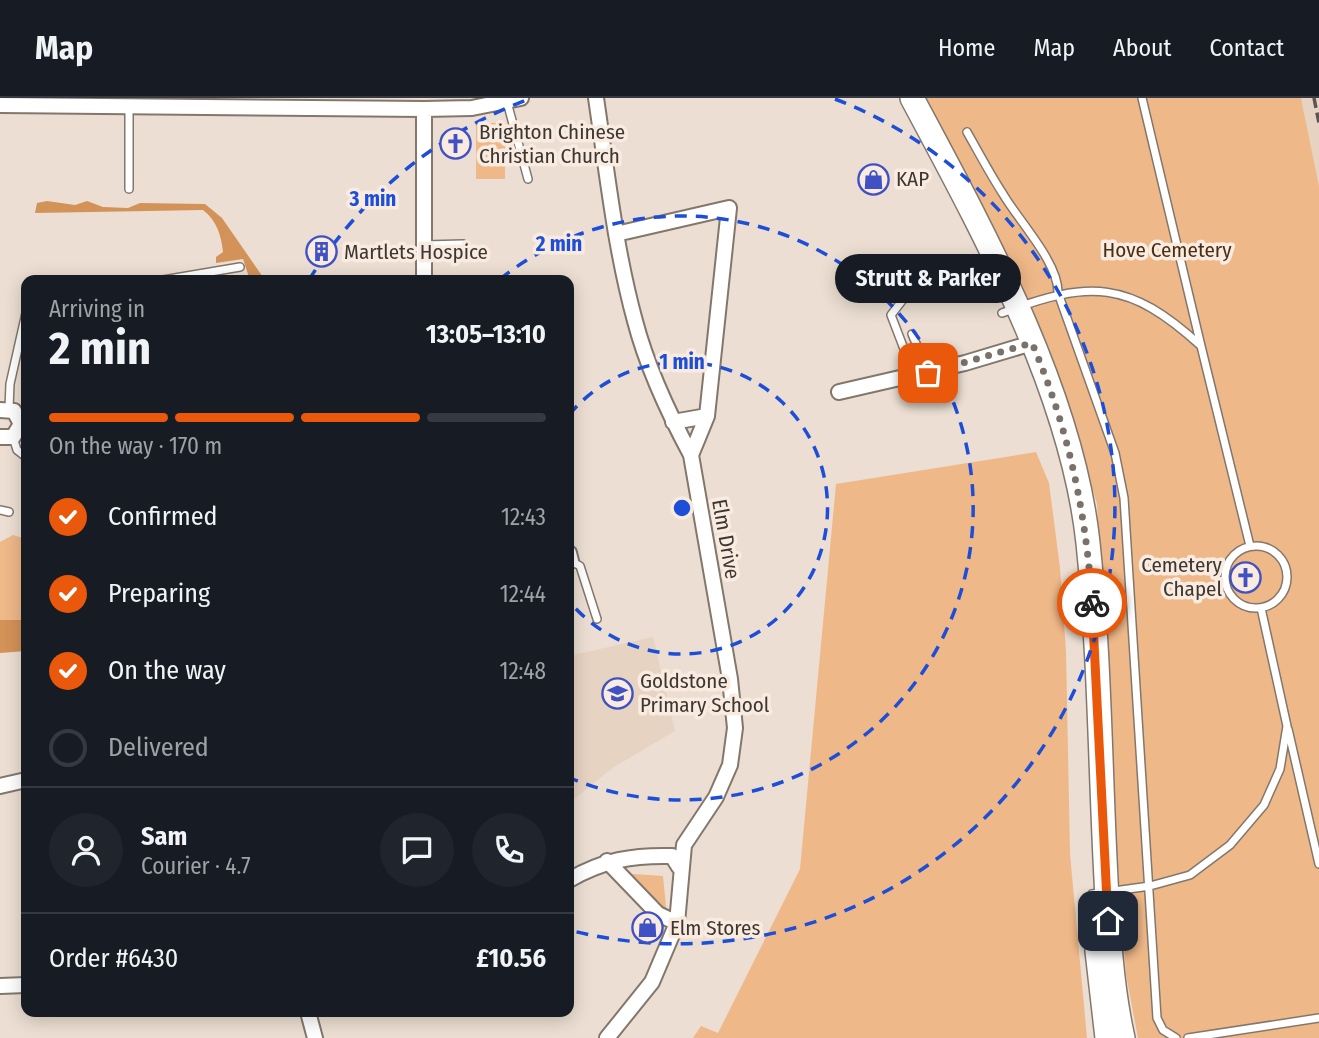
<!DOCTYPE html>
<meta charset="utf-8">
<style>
:root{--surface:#171b24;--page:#20242c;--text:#f1f3f6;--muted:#9ea1a6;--line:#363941;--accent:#ea580c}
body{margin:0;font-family:"Fira Sans Condensed",sans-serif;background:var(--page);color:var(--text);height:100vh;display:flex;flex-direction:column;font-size:26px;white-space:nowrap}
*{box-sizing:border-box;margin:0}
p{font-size:23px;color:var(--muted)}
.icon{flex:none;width:38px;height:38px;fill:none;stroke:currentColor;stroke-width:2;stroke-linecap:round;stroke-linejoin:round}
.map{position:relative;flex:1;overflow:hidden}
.details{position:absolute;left:21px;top:177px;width:553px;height:742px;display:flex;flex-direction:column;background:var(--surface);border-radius:14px;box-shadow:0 4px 18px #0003}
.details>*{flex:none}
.pin{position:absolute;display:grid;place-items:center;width:60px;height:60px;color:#fff;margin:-30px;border-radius:14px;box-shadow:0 4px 10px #0006}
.courier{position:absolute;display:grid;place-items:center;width:70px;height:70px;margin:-35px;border:5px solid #ea580c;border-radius:50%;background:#fff;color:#222;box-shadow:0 2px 9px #0007}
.bubble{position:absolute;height:49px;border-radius:24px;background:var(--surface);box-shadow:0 4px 18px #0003;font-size:23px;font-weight:700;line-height:49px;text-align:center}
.overview em{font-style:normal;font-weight:700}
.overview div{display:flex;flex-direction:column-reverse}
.overview{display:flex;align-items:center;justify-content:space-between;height:119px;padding:0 28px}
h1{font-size:46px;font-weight:700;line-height:52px}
.bar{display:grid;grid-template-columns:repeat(4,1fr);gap:10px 7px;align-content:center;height:84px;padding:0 28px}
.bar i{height:9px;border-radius:5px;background:var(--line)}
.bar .current{background:var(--accent)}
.bar p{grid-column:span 4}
.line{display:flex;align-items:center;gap:18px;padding:0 28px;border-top:2px solid var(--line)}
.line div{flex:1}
.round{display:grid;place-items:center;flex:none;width:74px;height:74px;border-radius:37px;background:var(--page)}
ol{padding:0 28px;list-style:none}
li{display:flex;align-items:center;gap:21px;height:77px}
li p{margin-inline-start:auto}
li .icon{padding:7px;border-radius:50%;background:var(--accent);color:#fff;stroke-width:4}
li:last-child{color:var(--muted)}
li i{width:38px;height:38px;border:4px solid var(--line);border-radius:50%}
header{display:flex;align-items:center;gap:42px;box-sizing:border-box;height:98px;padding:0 35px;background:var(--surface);border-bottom:2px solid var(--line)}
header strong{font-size:33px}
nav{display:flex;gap:38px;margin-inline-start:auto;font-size:24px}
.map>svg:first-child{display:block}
.built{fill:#e7d3c2}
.green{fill:#efb888}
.forest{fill:#d39257}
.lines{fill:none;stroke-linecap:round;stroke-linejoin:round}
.service-casing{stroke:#83776c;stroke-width:10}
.minor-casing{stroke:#83776c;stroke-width:18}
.primary-casing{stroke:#83776c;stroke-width:26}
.service{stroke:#fff;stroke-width:7}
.minor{stroke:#fff;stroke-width:14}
.primary{stroke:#fff;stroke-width:23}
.rail{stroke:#5c554f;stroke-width:3.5;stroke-dasharray:10 5;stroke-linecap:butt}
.done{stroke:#7a716a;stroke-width:7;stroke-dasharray:0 12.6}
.route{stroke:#ea580c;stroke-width:9}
.ring{fill:none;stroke:#1d4ed8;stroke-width:3.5;stroke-dasharray:12 9}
.labels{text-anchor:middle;stroke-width:7;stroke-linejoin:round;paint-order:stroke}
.poi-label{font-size:21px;fill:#3c3732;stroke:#f9ebe0;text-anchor:start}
.park-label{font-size:21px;fill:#492e14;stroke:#f9ebe0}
.street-label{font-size:21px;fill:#3c3732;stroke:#f9ebe0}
.centre{fill:#1d4ed8;stroke:#f9ebe0;stroke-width:3.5}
.ring-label{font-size:21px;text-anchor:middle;font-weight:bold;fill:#1d4ed8;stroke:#f9ebe0;stroke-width:7;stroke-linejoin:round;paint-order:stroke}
</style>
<header>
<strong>Map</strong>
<nav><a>Home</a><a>Map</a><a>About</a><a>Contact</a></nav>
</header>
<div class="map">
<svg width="1319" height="940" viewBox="0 0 1319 940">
<rect width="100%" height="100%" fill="#ecded2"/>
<path class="built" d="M1301,0h18v88z
M653,539l22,94 -61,36 -45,36v-147z"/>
<path class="green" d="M924,0h377l18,88v852h-181l-12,-63 -10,-136 -19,-335 -44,-142z
M476,25h29v56h-29z
M1036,354l13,31 11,85 6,83 4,203 17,184h-394l8,-12 17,7 82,-164 36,-385z
M13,437l13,4v81h-26v-78z
M619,775l44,3 4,40z"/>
<path class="forest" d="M47,103l28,4 12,-4 16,6 25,1 12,-5 65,1 17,14 43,62h-15l-7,-21 -27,4v-6l7,-5c-2,-17 -6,-31 -20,-42l-168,3 2,-10z
M0,522h26v31l-26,2z"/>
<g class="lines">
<defs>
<path id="service" d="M1142,0l59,248
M507,4l21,77
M129,10v81
M967,34c12,21 23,42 36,62 15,26 56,69 55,99l57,160 9,45 33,520 6,12 13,8
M424,147l39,-1
M903,175l5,20 -17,22 23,60
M163,182l77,-13
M1002,215c88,-33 127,-33 199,33l49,200
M912,236l16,38
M9,311l1,-25 16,-71
M13,339l4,13 9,7
M0,412l9,2
M1225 479a31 31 0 1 1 62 0a31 31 0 1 1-62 0Z
M571,463l9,5 17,53
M1288,631l31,135
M1092,796l58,-8 40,-11 40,-30 34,-40 16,-36 7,-43 -26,-118
M1188,940l131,-20"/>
<path id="minor" d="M596,0c11,74 19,150 39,223 12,46 34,93 56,134l39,224 5,49 -5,37 -14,32 -32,48 -7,78 -25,59 -45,56
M0,7l424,4 48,-1 49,-10
M616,136l113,-26 -22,208 -16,39
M424,182v-171
M839,294l126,-29 67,-20
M0,312l14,1 7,13 -8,13h-13
M673,324l34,-6
M569,455l2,8
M0,688l26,-6
M607,763l51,53 19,9
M569,782c34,-20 64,-25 103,-24l7,11
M0,888l26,-1
M308,914l7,26"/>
<path id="primary" d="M912,0c71,133 160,294 176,445 11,104 12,211 17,316 3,59 5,121 18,179
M1097,853l10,87"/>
</defs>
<use href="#service" class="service-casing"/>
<use href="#minor" class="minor-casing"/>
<use href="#primary" class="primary-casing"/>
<use href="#service" class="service"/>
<use href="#minor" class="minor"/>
<use href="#primary" class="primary"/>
<path class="rail" d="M1314,0l5,25"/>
</g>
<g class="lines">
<path class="done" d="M928,275l104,-30c36,84 54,168 60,260"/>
<path class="route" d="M1092,505l16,318"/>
</g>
<g class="ring">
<path d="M569 317A146 146 0 1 1 569 503"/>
<path d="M500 181A292 292 0 1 1 570 680"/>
<path d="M309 182A437 437 0 0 1 529 1M835 1A437 437 0 0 1 569 832"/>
</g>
<defs>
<symbol id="church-ring" viewBox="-11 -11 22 22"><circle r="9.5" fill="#f9ebe0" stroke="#4051c4" stroke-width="1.5"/><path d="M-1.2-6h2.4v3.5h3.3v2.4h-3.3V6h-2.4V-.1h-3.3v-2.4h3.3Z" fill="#4051c4"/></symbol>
<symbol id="shop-ring" viewBox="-11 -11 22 22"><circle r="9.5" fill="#f9ebe0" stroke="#4051c4" stroke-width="1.5"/><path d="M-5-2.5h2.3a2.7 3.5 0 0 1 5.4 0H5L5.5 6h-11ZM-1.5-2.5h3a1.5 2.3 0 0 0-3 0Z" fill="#4051c4"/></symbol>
<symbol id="building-ring" viewBox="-11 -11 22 22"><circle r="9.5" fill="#f9ebe0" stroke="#4051c4" stroke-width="1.5"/><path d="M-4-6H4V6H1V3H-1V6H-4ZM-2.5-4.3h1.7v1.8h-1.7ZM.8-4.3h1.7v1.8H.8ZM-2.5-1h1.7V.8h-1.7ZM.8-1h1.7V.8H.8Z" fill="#4051c4"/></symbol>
<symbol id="school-ring" viewBox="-11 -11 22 22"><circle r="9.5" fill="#f9ebe0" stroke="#4051c4" stroke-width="1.5"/><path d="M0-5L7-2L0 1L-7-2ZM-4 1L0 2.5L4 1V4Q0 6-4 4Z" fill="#4051c4"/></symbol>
</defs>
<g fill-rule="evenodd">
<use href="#church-ring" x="438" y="28" width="35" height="35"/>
<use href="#shop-ring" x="856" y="64" width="35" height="35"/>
<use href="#building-ring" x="304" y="136" width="35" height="35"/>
<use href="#church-ring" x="1228" y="462" width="35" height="35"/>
<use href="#school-ring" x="600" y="578" width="35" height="35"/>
<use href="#shop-ring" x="630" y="812" width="35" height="35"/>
</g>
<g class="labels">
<g class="poi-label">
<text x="479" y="41">Brighton Chinese<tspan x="479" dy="24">Christian Church</tspan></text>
<text x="896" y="88">KAP</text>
<text x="344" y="161">Martlets Hospice</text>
<text x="1222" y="474" text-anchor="end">Cemetery<tspan x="1222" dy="24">Chapel</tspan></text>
<text x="640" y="590">Goldstone<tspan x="640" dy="24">Primary School</tspan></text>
<text x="670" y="837">Elm Stores</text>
</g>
<g class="park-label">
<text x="1167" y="159">Hove Cemetery</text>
</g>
<g class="street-label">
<text transform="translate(726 441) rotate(80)" y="7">Elm Drive</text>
</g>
</g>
<circle cx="682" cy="410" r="10" class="centre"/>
<g class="ring-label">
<text x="373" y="108">3 min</text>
<text x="559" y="153">2 min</text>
<text x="682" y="271">1 min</text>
</g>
</svg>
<div class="pin" style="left:928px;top:275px;background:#ea580c"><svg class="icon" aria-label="bag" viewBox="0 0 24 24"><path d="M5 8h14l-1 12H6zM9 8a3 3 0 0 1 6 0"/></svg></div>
<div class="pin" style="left:1108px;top:823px;background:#1f2937"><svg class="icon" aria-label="home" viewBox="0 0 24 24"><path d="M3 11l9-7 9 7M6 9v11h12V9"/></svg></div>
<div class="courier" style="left:1092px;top:505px"><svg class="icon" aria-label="bike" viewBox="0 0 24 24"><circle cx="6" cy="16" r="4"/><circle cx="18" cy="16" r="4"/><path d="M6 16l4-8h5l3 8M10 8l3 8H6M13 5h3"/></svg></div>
<div class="bubble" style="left:835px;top:156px;width:186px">Strutt &amp; Parker</div>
<section class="details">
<div class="overview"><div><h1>2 min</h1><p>Arriving in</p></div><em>13:05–13:10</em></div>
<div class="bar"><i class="current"></i><i class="current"></i><i class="current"></i><i></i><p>On the way · 170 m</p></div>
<ol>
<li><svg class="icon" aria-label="check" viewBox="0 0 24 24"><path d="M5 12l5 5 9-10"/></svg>Confirmed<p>12:43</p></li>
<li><svg class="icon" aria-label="check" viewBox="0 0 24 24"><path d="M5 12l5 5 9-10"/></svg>Preparing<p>12:44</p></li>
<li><svg class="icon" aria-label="check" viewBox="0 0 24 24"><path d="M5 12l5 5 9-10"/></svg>On the way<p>12:48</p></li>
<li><i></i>Delivered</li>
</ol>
<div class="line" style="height:126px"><a class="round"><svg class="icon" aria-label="person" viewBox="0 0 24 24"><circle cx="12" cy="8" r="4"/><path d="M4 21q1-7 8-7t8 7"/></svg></a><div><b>Sam</b><p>Courier · 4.7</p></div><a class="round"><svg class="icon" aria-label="chat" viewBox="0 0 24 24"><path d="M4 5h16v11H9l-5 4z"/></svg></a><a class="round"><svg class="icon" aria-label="phone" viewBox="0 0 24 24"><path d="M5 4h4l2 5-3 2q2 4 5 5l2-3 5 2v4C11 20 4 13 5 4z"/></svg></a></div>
<div class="line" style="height:91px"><div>Order #6430</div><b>£10.56</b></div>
</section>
</div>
